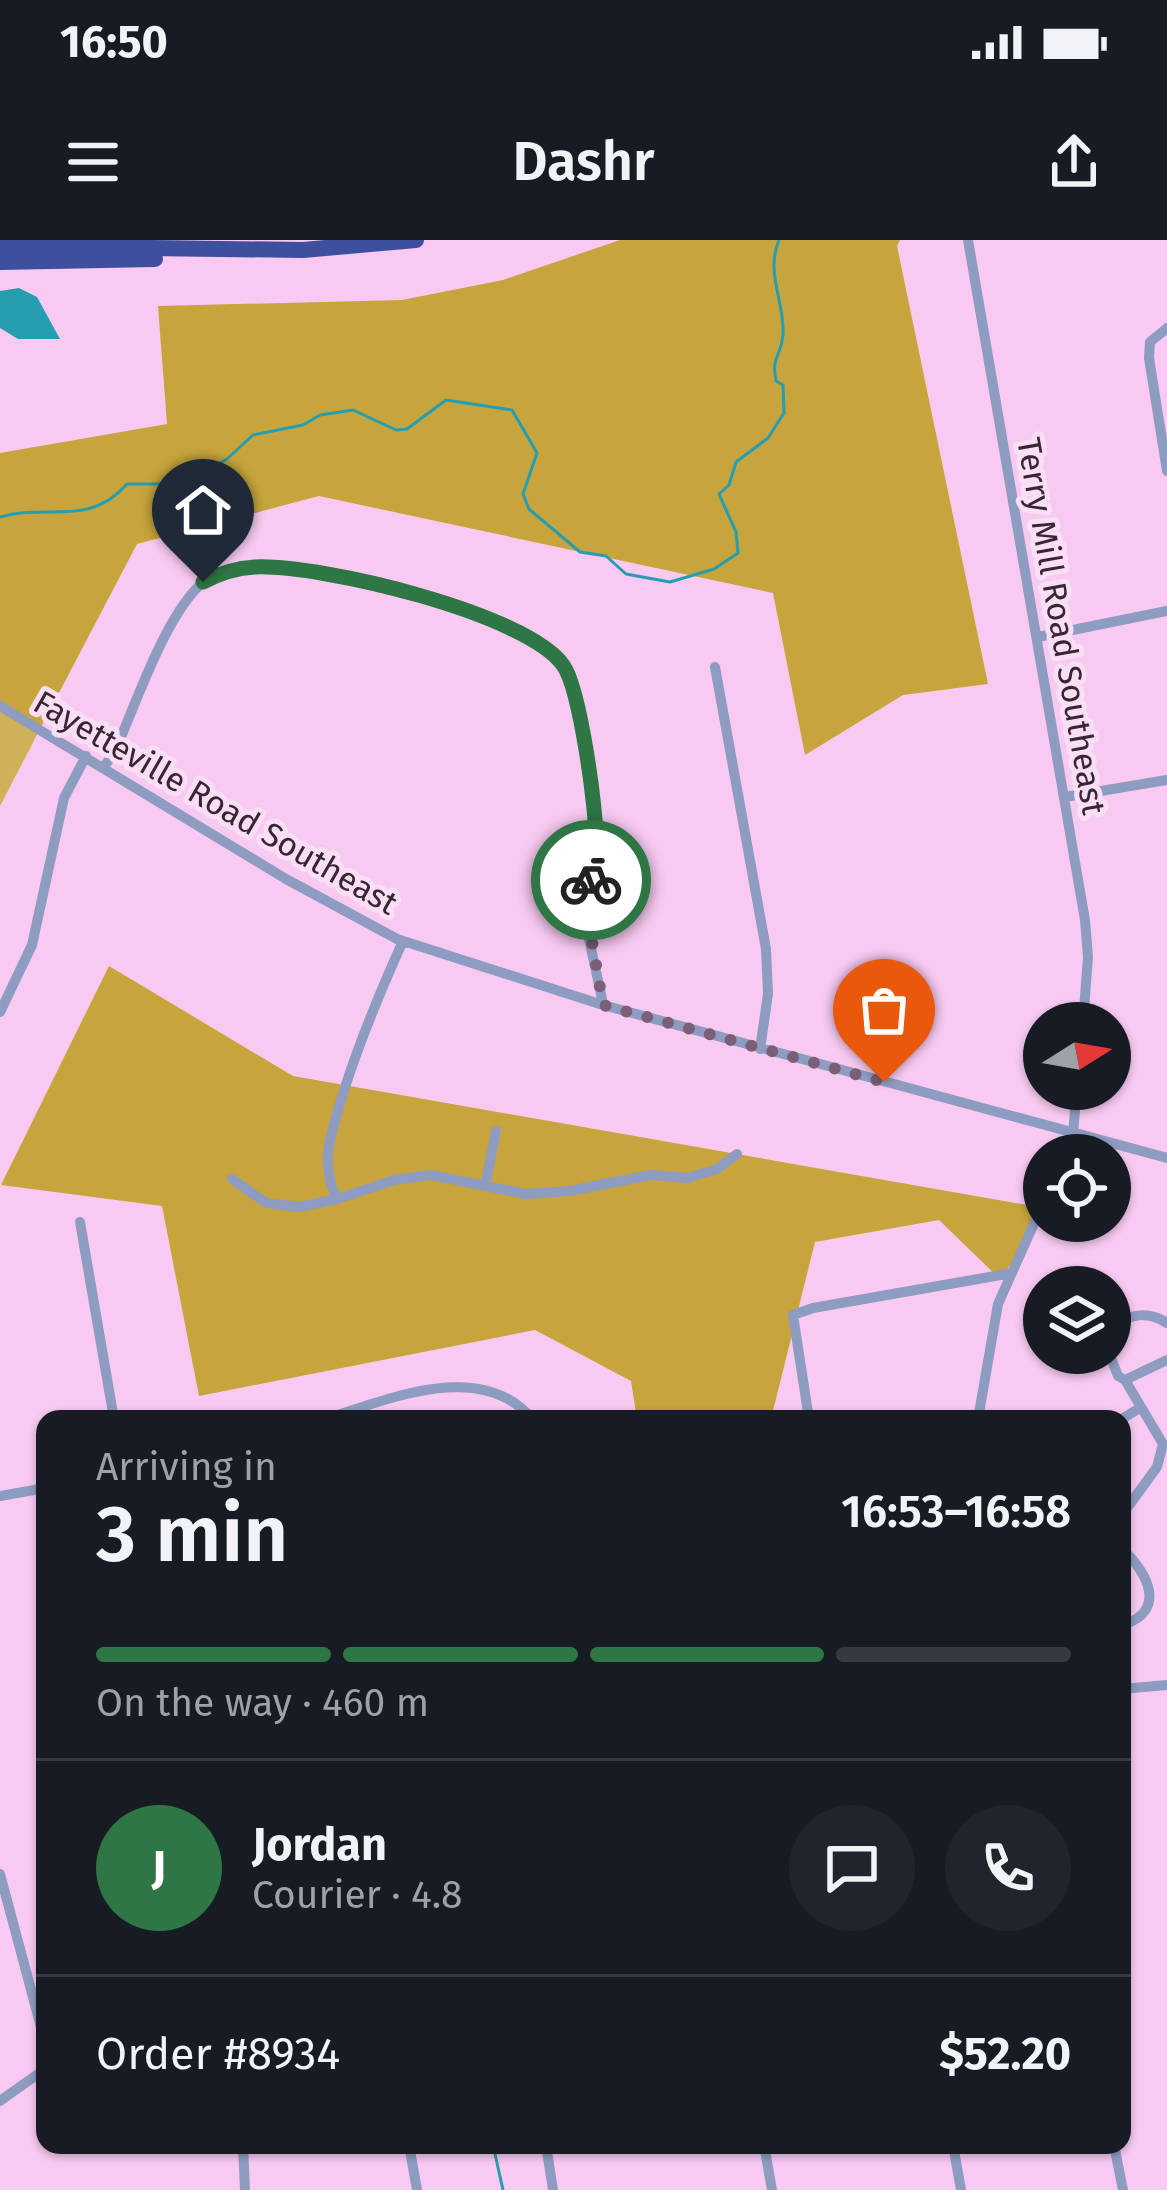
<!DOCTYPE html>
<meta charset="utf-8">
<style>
:root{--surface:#171b24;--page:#20242c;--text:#f1f3f6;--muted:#9ea1a6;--line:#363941;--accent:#2e7744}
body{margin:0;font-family:"Fira Sans",sans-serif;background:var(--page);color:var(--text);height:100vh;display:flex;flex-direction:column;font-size:45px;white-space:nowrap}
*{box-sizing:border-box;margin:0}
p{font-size:39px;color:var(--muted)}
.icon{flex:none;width:66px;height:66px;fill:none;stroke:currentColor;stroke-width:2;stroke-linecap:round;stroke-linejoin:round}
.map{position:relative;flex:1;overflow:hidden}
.sheet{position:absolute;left:36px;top:1170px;width:1095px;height:744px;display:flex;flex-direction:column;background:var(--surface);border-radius:24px;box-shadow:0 3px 9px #0004}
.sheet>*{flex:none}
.needle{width:78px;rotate:79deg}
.controls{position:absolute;left:1023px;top:762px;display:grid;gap:24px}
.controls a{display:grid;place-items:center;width:108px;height:108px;border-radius:50%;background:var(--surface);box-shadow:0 3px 9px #0004;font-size:60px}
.pin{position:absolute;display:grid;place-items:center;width:102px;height:102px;color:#fff;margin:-123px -51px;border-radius:50% 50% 50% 0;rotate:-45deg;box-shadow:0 0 12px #0007}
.pin .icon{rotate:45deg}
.courier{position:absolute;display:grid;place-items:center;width:120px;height:120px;margin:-60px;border:9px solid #2e7744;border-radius:50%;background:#fff;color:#222;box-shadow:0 3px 15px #0007}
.summary em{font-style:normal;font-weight:600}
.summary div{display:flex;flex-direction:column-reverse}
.summary{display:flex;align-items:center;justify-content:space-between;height:204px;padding:0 60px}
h1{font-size:78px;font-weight:600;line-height:90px}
.bar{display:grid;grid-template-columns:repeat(4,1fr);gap:18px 12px;align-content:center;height:144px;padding:0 60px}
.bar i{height:15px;border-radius:9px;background:var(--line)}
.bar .on{background:var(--accent)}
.bar p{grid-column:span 4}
.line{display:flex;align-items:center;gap:30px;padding:0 60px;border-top:3px solid var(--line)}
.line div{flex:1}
.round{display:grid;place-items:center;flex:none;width:126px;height:126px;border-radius:63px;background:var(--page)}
.status{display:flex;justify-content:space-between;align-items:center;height:84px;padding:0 60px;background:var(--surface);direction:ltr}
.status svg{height:33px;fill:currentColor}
header{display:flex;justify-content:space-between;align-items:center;height:156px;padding:0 60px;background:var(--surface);font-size:54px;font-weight:600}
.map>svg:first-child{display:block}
.green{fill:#ceb159}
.forest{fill:#c7a53c}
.water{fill:#279db0}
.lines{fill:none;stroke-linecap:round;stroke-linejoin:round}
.stream{stroke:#279db0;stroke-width:3}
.minor{stroke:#8f9cc2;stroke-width:10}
.highway{stroke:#3e509d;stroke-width:16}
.done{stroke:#7b5f77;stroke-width:12;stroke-dasharray:0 21.6}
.route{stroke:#2e7744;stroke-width:15}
.labels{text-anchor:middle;stroke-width:10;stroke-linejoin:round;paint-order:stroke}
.street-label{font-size:33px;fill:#382635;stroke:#fadef6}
</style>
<div class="status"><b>16:50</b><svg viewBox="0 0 49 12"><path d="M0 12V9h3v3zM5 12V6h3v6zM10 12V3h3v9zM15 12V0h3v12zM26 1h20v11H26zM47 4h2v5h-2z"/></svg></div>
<header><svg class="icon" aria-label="menu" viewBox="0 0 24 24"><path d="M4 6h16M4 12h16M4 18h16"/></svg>Dashr<svg class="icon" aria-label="share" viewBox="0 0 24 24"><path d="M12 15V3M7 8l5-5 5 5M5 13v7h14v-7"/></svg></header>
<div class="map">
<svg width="1167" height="1950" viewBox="0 0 1167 1950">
<rect width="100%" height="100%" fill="#f8caf2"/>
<path class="green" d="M0,464l40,25 -40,77z"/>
<path class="forest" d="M620,0h280l-3,6 91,438 -85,11 -98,60 -32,-162 -454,-97 -182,48 -97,185 -40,-25v-251l167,-29 -9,-118 244,-6 101,-20z
M109,726l184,110 751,132 -43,72 -62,-60 -124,22 -44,177h-134l-6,-38 -96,-51 -336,66 -37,-190 -161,-21z"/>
<path class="water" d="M19,48l18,9 23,42h-42l-18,-11v-37z"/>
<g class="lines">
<path class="stream" d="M0,277c50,-14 88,11 127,-33h57l43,-25 26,-24 50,-10 17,-10 33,-5 43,20 11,-1 39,-29 66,10 25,43 -14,41 6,15 51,43 26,4 20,18 44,8 44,-13 24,-16 -2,-21 -17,-38 10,-9 7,-23 32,-24 16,-25 -1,-28 -7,-4c-5,-26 5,-23 7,-46 2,-34 -18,-61 -4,-95
M493,1905l10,45"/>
<path class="minor" d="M968,0l117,680 3,37 -5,66
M1167,88l-17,14 -1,16 18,113
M1038,397l129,-26
M715,427l51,282 2,45 -8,55
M0,466l286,173 111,60 206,66 564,153
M104,527l12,-18c19,-43 52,-141 89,-168 58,-41 335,31 364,92 12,26 28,141 27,171 -1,21 -10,42 -10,63 0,31 12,67 17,98
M1065,557l102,-17
M0,772l32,-67 32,-147 22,-42
M1065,915l8,-22 4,-44
M232,939l34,24 33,4 38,-8 57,-19 37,-5 95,19 43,-3 82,-16 36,3 30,-9 20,-15
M485,946l11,-55
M337,959c-8,-15 -11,-37 -8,-54 15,-67 46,-142 74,-204
M80,982l34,197
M1110,1098l2,-13c19,-10 36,-15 55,-2
M1109,1113l9,23 7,4 38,64 -6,23 -35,48
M1125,1140l42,-20
M325,1179c62,-19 156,-61 207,0
M809,1179l-16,-104 20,-7 199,-35
M978,1179l20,-115 46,-103
M1122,1179l19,-12
M0,1256l45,-8
M1122,1309c27,24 45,63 0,76
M1122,1449l45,-4
M0,1634l45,168
M0,1861l45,-32
M243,1905l2,45
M409,1905l8,45
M546,1905l7,45
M764,1905l8,45
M953,1905l8,45
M1114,1905l9,45"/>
<path class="highway" d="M0,6l303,4 113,-10
M0,22l155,-3"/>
</g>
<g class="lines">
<path class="done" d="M591,640l-5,27 17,98 281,77"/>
<path class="route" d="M203,342c17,-9 33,-14 52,-15 65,-3 271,46 308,98 17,23 34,147 33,178 0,12 -3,25 -5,37"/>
</g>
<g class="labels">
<g class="street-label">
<text transform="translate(1062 386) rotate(80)" y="12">Terry Mill Road Southeast</text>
<text transform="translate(216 562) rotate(30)" y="12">Fayetteville Road Southeast</text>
</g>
</g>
</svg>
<div class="controls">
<a><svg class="needle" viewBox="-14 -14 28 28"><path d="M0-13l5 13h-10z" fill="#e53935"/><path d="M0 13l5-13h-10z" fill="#9ea1a6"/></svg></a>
<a><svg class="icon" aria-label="locate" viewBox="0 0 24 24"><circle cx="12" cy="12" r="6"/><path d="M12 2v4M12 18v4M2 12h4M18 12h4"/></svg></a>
<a><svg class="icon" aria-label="layers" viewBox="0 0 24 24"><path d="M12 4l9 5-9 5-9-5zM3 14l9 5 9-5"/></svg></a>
</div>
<div class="pin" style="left:884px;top:842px;background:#ea580c"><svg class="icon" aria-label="bag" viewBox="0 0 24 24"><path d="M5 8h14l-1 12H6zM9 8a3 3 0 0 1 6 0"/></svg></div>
<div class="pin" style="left:203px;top:342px;background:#1f2937"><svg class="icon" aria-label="home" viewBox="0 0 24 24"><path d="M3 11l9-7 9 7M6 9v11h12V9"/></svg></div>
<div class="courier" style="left:591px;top:640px"><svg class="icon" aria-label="bike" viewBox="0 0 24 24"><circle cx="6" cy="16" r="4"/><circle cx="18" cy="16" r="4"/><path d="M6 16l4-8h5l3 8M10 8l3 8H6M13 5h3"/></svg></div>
<section class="sheet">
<div class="summary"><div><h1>3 min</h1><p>Arriving in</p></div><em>16:53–16:58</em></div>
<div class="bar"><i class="on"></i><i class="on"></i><i class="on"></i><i></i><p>On the way · 460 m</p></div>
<div class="line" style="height:216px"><b class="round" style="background:var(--accent);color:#fff">J</b><div><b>Jordan</b><p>Courier · 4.8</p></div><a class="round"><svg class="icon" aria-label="chat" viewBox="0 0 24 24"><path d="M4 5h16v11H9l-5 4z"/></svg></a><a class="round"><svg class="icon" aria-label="phone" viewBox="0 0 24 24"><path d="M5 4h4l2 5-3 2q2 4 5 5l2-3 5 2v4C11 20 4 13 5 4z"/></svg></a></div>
<div class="line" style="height:156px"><div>Order #8934</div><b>$52.20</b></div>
</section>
</div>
